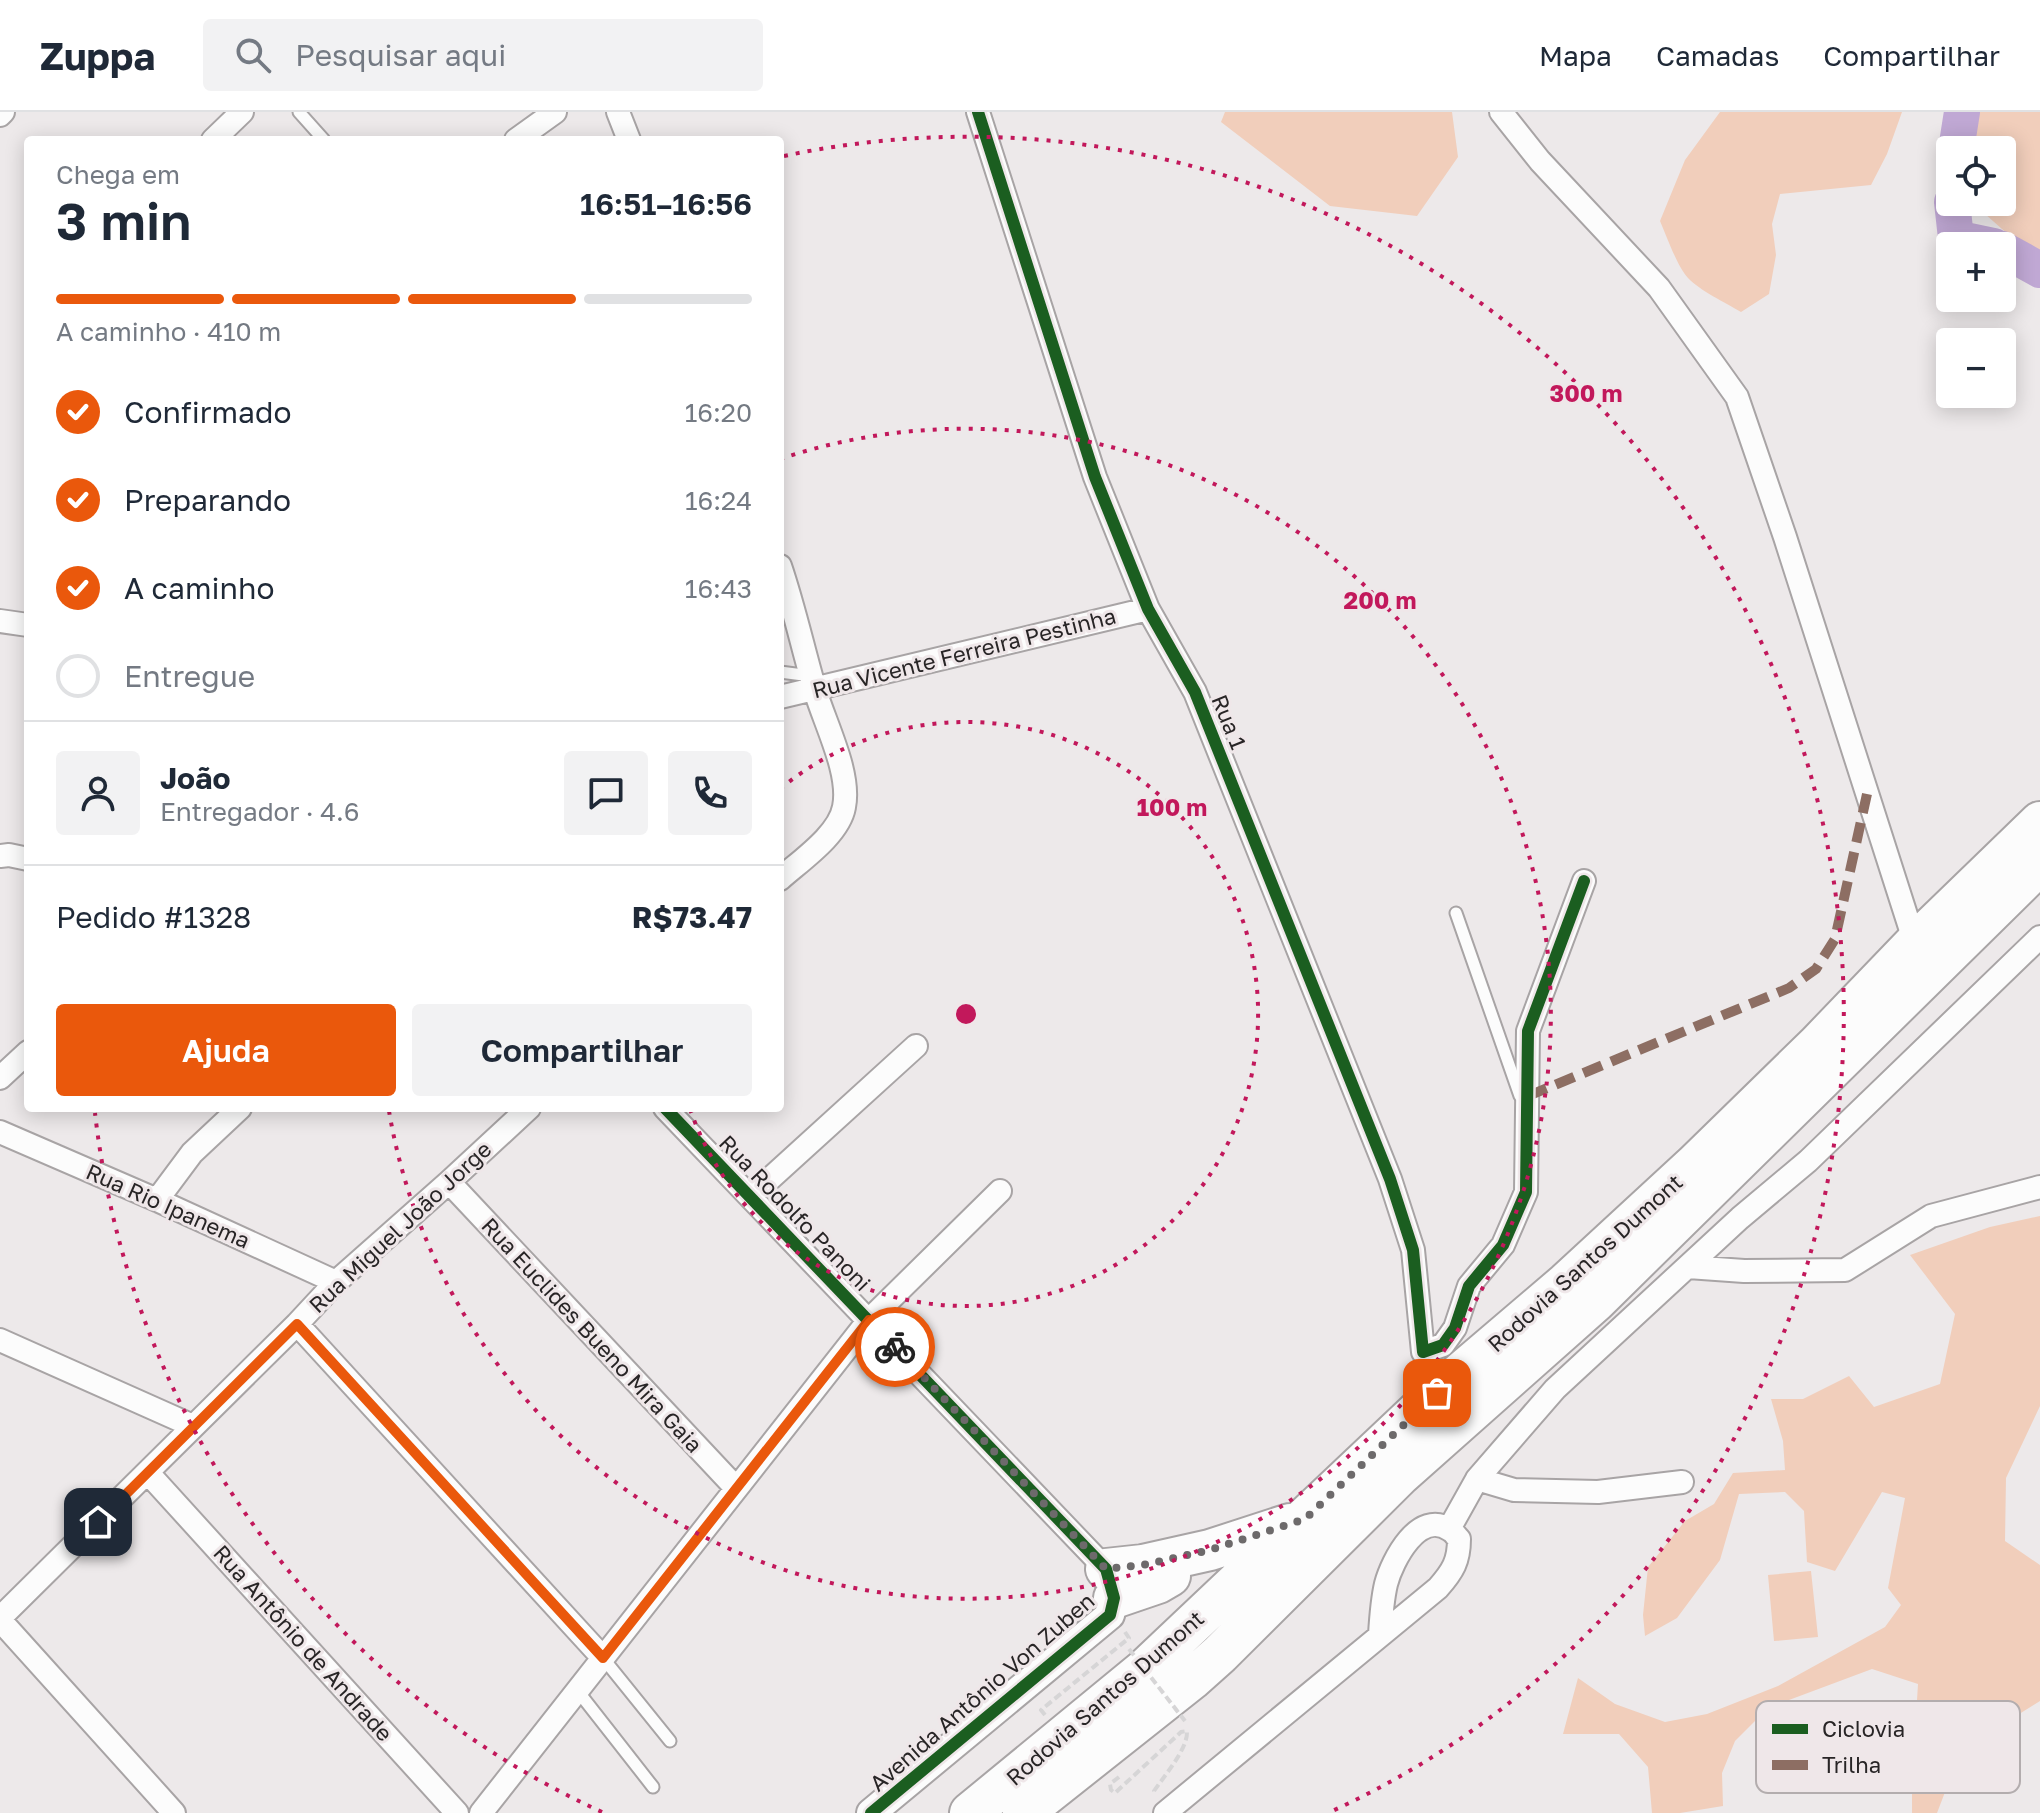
<!DOCTYPE html>
<html lang="pt">
<meta charset="utf-8">
<style>
:root{--surface:#fff;--page:#f2f2f3;--text:#1f2937;--muted:#747a83;--line:#e0e1e3;--accent:#ea580c}
body{margin:0;font-family:"Golos Text",sans-serif;background:var(--page);color:var(--text);height:100vh;display:flex;flex-direction:column;font-size:30px;white-space:nowrap}
*{box-sizing:border-box;margin:0}
p{font-size:26px;color:var(--muted)}
.icon{flex:none;width:44px;height:44px;fill:none;stroke:currentColor;stroke-width:2;stroke-linecap:round;stroke-linejoin:round}
.map{position:relative;flex:1;overflow:hidden}
.side{position:absolute;left:24px;top:24px;width:760px;height:976px;display:flex;flex-direction:column;background:var(--surface);border-radius:8px;box-shadow:0 4px 20px #0003}
.side>*{flex:none}
.fabs{position:absolute;left:1936px;top:24px;display:grid;gap:16px}
.fabs a{display:grid;place-items:center;width:80px;height:80px;border-radius:8px;background:var(--surface);box-shadow:0 4px 20px #0003;font-size:40px}
.pin{position:absolute;display:grid;place-items:center;width:68px;height:68px;color:#fff;margin:-34px;border-radius:16px;box-shadow:0 4px 12px #0006}
.courier{position:absolute;display:grid;place-items:center;width:80px;height:80px;margin:-40px;border:6px solid #ea580c;border-radius:50%;background:#fff;color:#222;box-shadow:0 2px 10px #0007}
.head em{font-style:normal;font-weight:600}
.head div{display:flex;flex-direction:column-reverse}
.head{display:flex;align-items:center;justify-content:space-between;height:136px;padding:0 32px}
h1{font-size:52px;font-weight:600;line-height:60px}
.bar{display:grid;grid-template-columns:repeat(4,1fr);gap:12px 8px;align-content:center;height:96px;padding:0 32px}
.bar i{height:10px;border-radius:6px;background:var(--line)}
.bar .current{background:var(--accent)}
.bar p{grid-column:span 4}
.line{display:flex;align-items:center;gap:20px;padding:0 32px;border-top:2px solid var(--line)}
.line div{flex:1}
.round{display:grid;place-items:center;flex:none;width:84px;height:84px;border-radius:8px;background:var(--page)}
ol{padding:0 32px;list-style:none}
li{display:flex;align-items:center;gap:24px;height:88px}
li p{margin-inline-start:auto}
li .icon{padding:8px;border-radius:50%;background:var(--accent);color:#fff;stroke-width:4}
li:last-child{color:var(--muted)}
li i{width:44px;height:44px;border:4px solid var(--line);border-radius:50%}
.primary-button{display:flex;gap:16px;margin-top:auto;padding:16px 32px}
.primary-button a{flex:1;height:92px;border-radius:8px;background:var(--accent);color:#fff;font-size:32px;font-weight:600;line-height:92px;text-align:center}
.primary-button a+a{background:var(--page);color:var(--text)}
header{display:flex;align-items:center;gap:48px;box-sizing:border-box;height:112px;padding:0 40px;background:var(--surface);border-bottom:2px solid var(--line)}
header strong{font-size:38px}
nav{display:flex;gap:44px;margin-inline-start:auto;font-size:28px}
.search{width:560px;height:72px;background:var(--page);display:flex;align-items:center;gap:20px;box-sizing:border-box;padding:0 28px;border-radius:8px;color:var(--muted);font-size:30px}
.map>svg:first-child{display:block}
.green{fill:#f1cebb}
.lines{fill:none;stroke-linecap:round;stroke-linejoin:round}
.river{stroke:#c0a8d4;stroke-width:36}
.service-casing{stroke:#a8a4a5;stroke-width:15}
.minor-casing{stroke:#a8a4a5;stroke-width:26}
.tertiary-casing{stroke:#a8a4a5;stroke-width:32}
.motorway-casing{stroke:#a8a4a5;stroke-width:44}
.path{stroke:#d6d5d6;stroke-width:4;stroke-dasharray:8 4;stroke-linecap:butt}
.service{stroke:#fcfcfc;stroke-width:11}
.minor{stroke:#fcfcfc;stroke-width:22}
.tertiary{stroke:#fcfcfc;stroke-width:28}
.motorway{stroke:#fcfcfc;stroke-width:40}
.path-bridge{stroke:#d6d5d6;stroke-width:4;stroke-dasharray:8 4;stroke-linecap:butt}
.quiet{stroke:#8d6e63;stroke-width:10;stroke-dasharray:20 10;stroke-linecap:butt}
.cycleway-casing{stroke:#efe7e9;stroke-width:17}
.cycleway{stroke:#1b5e20;stroke-width:12}
.done{stroke:#6d6a6b;stroke-width:8;stroke-dasharray:0 14.4}
.route{stroke:#ea580c;stroke-width:10}
.ring{fill:none;stroke:#c2185b;stroke-width:4;stroke-dasharray:4 8}
.labels{text-anchor:middle;stroke-width:6;stroke-linejoin:round;paint-order:stroke}
.street-label{font-size:22px;fill:#282526;stroke:#efe7e9}
.key{fill:#efe7e9;stroke:#b3adae;stroke-width:2}
.key-label{font-size:22px;fill:#282526}
.centre{fill:#c2185b;stroke:#efe7e9;stroke-width:4}
.ring-label{font-size:24px;text-anchor:middle;font-weight:bold;fill:#c2185b;stroke:#efe7e9;stroke-width:6;stroke-linejoin:round;paint-order:stroke}
</style>
<header>
<strong>Zuppa</strong>
<div class="search"><svg class="icon" aria-label="search" viewBox="0 0 24 24"><circle cx="10" cy="10" r="6"/><path d="M15 15l6 6"/></svg>Pesquisar aqui</div>
<nav><a>Mapa</a><a>Camadas</a><a>Compartilhar</a></nav>
</header>
<div class="map">
<svg width="2040" height="1701" viewBox="0 0 2040 1701">
<rect width="100%" height="100%" fill="#ede9ea"/>
<path class="green" d="M1225,0h227l6,45 -41,59 -87,-10 -109,-84z
M1720,0h182l-15,42 -16,31 -91,9 -8,30 4,31 -7,39 -28,18c-15,-9 -42,-22 -53,-34 -11,-12 -21,-41 -28,-57l25,-61z
M1971,0h69v175l-6,-7 -15,-36 -34,-30 -7,-12h24v-52h-27z
M2040,1104v190l-34,72 -1,63 35,24v136l-48,30 -37,35 -18,47h-25v-31l6,-98 -46,-15 -83,31 -34,21 -20,20 -13,32 1,33 -43,7h-28l-4,-46 -29,-33h-56l15,-56 37,26 50,18 42,-8 71,-28 107,-59 16,-22 -13,-17 17,-90 -23,-6 -47,79 -28,-9 -3,-51 -19,-19 -46,2 -19,66 -43,58 -32,18 -2,-21 5,-48 37,-46 29,-17 19,-31 52,-3 -2,-29 -12,-42h32l46,-23 25,31 66,-23 15,-70 -45,-59 80,-28z
M1811,1459l7,66 -44,4 -6,-66z"/>
<g class="lines">
<path class="river" d="M1956,38l6,-38
M1952,90l4,36 38,8
M2002,137l38,21"/>
<defs>
<path id="service" d="M299,0l25,28
M780,560l31,4
M1456,801l64,183
M603,1546l67,83
M577,1578l76,97"/>
<path id="minor" d="M618,0l11,28
M978,0l117,365 53,132 47,83 195,487 23,71 10,102 20,-7 12,-17 14,-42 34,-41 23,-53 2,-161 56,-150
M1501,0l39,49 119,127 78,109 48,140 130,406
M0,3l3,-3
M213,28l29,-28
M516,28l39,-28
M780,454c14,41 23,83 35,124 10,34 36,83 29,117 -5,28 -44,54 -64,72
M0,509l28,4
M780,585l368,-88
M0,744l9,-1 19,4
M0,966l28,-26
M665,996l441,461 2,8
M0,1020l157,68 179,82
M449,1070l287,306
M751,1084l165,-150
M157,1088l35,-47 48,-45
M1688,1155l56,4 101,-1 86,-54 109,-29
M297,1212l306,334
M0,1228l193,86
M148,1361l309,340
M1477,1367l37,11 84,2 84,-10
M1449,1417l28,-50 78,-90 185,-171 68,-57 232,-224
M0,1506l297,-294 39,-42 113,-100 80,-74
M0,1508l174,193
M481,1701l388,-493 131,-129
M1165,1701l273,-225c15,-17 21,-27 21,-49 -3,-3 -5,-7 -9,-9 -31,-22 -58,31 -64,54 -4,17 -5,34 -6,51"/>
<path id="tertiary" d="M871,1701l239,-198 4,-17"/>
<path id="motorway" d="M1106,1457l37,-4 67,-15 80,-26
M1114,1486l44,-15 12,-7
M970,1701l174,-143 293,-277 129,-110 128,-118 124,-121 97,-101 125,-121
M1023,1701l169,-134 28,-25 180,-179 196,-174 444,-437"/>
</defs>
<use href="#service" class="service-casing"/>
<use href="#minor" class="minor-casing"/>
<use href="#tertiary" class="tertiary-casing"/>
<use href="#motorway" class="motorway-casing"/>
<path class="path" d="M1045,1603l-4,-5 88,-72 -4,-6
M1119,1665l-9,7 1,6 4,3 66,-61 6,-1c1,18 -23,45 -33,60l1,3"/>
<use href="#service" class="service"/>
<use href="#minor" class="minor"/>
<use href="#tertiary" class="tertiary"/>
<use href="#motorway" class="motorway"/>
<path class="path-bridge" d="M1129,1537l56,72"/>
<path class="quiet" d="M1528,984l261,-108 27,-19 19,-30 32,-145"/>
<defs>
<path id="cycleway" d="M978,0l117,365 53,132 47,83 195,487 23,71 10,102 20,-7 12,-17 14,-42 34,-41 23,-53 2,-161 56,-150
M665,996l441,461 8,29 -4,17 -239,198"/>
</defs>
<use href="#cycleway" class="cycleway-casing"/>
<use href="#cycleway" class="cycleway"/>
</g>
<g class="lines">
<path class="done" d="M895,1235l211,222 37,-4 67,-15 95,-31 132,-126"/>
<path class="route" d="M98,1410l199,-198 306,334 266,-338 26,27"/>
</g>
<g class="ring">
<path d="M780 677A292 292 0 1 1 690 997"/>
<path d="M780 347A585 585 0 1 1 389 999"/>
<path d="M602 1700A877 877 0 0 1 95 1001M784 44A877 877 0 0 1 1330 1700"/>
</g>
<g class="labels">
<g class="street-label">
<text transform="translate(964 541) rotate(-14)" y="8">Rua Vicente Ferreira Pestinha</text>
<text transform="translate(1229 610) rotate(68)" y="8">Rua 1</text>
<text transform="translate(168 1094) rotate(24)" y="8">Rua Rio Ipanema</text>
<text transform="translate(795 1101) rotate(46)" y="8">Rua Rodolfo Panoni</text>
<text transform="translate(400 1115) rotate(-43)" y="8">Rua Miguel João Jorge</text>
<text transform="translate(1585 1151) rotate(-42)" y="8">Rodovia Santos Dumont</text>
<text transform="translate(592 1223) rotate(47)" y="8">Rua Euclides Bueno Mira Gaia</text>
<text transform="translate(303 1531) rotate(48)" y="8">Rua Antônio de Andrade</text>
<text transform="translate(982 1580) rotate(-41)" y="8">Avenida Antônio Von Zuben</text>
<text transform="translate(1105 1586) rotate(-41)" y="8">Rodovia Santos Dumont</text>
</g>
</g>
<rect x="1756" y="1589" width="264" height="92" rx="12" class="key"/>
<rect x="1772" y="1612" width="36" height="10" fill="#1b5e20"/>
<rect x="1772" y="1648" width="36" height="10" fill="#8d6e63"/>
<g class="key-label">
<text x="1822" y="1625">Ciclovia</text>
<text x="1822" y="1661">Trilha</text>
</g>
<circle cx="966" cy="902" r="12" class="centre"/>
<g class="ring-label">
<text x="1586" y="290">300 m</text>
<text x="1380" y="497">200 m</text>
<text x="1172" y="704">100 m</text>
</g>
</svg>
<div class="fabs">
<a><svg class="icon" aria-label="locate" viewBox="0 0 24 24"><circle cx="12" cy="12" r="6"/><path d="M12 2v4M12 18v4M2 12h4M18 12h4"/></svg></a>
<a>+</a>
<a>−</a>
</div>
<div class="pin" style="left:1437px;top:1281px;background:#ea580c"><svg class="icon" aria-label="bag" viewBox="0 0 24 24"><path d="M5 8h14l-1 12H6zM9 8a3 3 0 0 1 6 0"/></svg></div>
<div class="pin" style="left:98px;top:1410px;background:#1f2937"><svg class="icon" aria-label="home" viewBox="0 0 24 24"><path d="M3 11l9-7 9 7M6 9v11h12V9"/></svg></div>
<div class="courier" style="left:895px;top:1235px"><svg class="icon" aria-label="bike" viewBox="0 0 24 24"><circle cx="6" cy="16" r="4"/><circle cx="18" cy="16" r="4"/><path d="M6 16l4-8h5l3 8M10 8l3 8H6M13 5h3"/></svg></div>
<section class="side">
<div class="head"><div><h1>3 min</h1><p>Chega em</p></div><em>16:51–16:56</em></div>
<div class="bar"><i class="current"></i><i class="current"></i><i class="current"></i><i></i><p>A caminho · 410 m</p></div>
<ol>
<li><svg class="icon" aria-label="check" viewBox="0 0 24 24"><path d="M5 12l5 5 9-10"/></svg>Confirmado<p>16:20</p></li>
<li><svg class="icon" aria-label="check" viewBox="0 0 24 24"><path d="M5 12l5 5 9-10"/></svg>Preparando<p>16:24</p></li>
<li><svg class="icon" aria-label="check" viewBox="0 0 24 24"><path d="M5 12l5 5 9-10"/></svg>A caminho<p>16:43</p></li>
<li><i></i>Entregue</li>
</ol>
<div class="line" style="height:144px"><a class="round"><svg class="icon" aria-label="person" viewBox="0 0 24 24"><circle cx="12" cy="8" r="4"/><path d="M4 21q1-7 8-7t8 7"/></svg></a><div><b>João</b><p>Entregador · 4.6</p></div><a class="round"><svg class="icon" aria-label="chat" viewBox="0 0 24 24"><path d="M4 5h16v11H9l-5 4z"/></svg></a><a class="round"><svg class="icon" aria-label="phone" viewBox="0 0 24 24"><path d="M5 4h4l2 5-3 2q2 4 5 5l2-3 5 2v4C11 20 4 13 5 4z"/></svg></a></div>
<div class="line" style="height:104px"><div>Pedido #1328</div><b>R$73.47</b></div>
<div class="primary-button"><a>Ajuda</a><a>Compartilhar</a></div>
</section>
</div>
